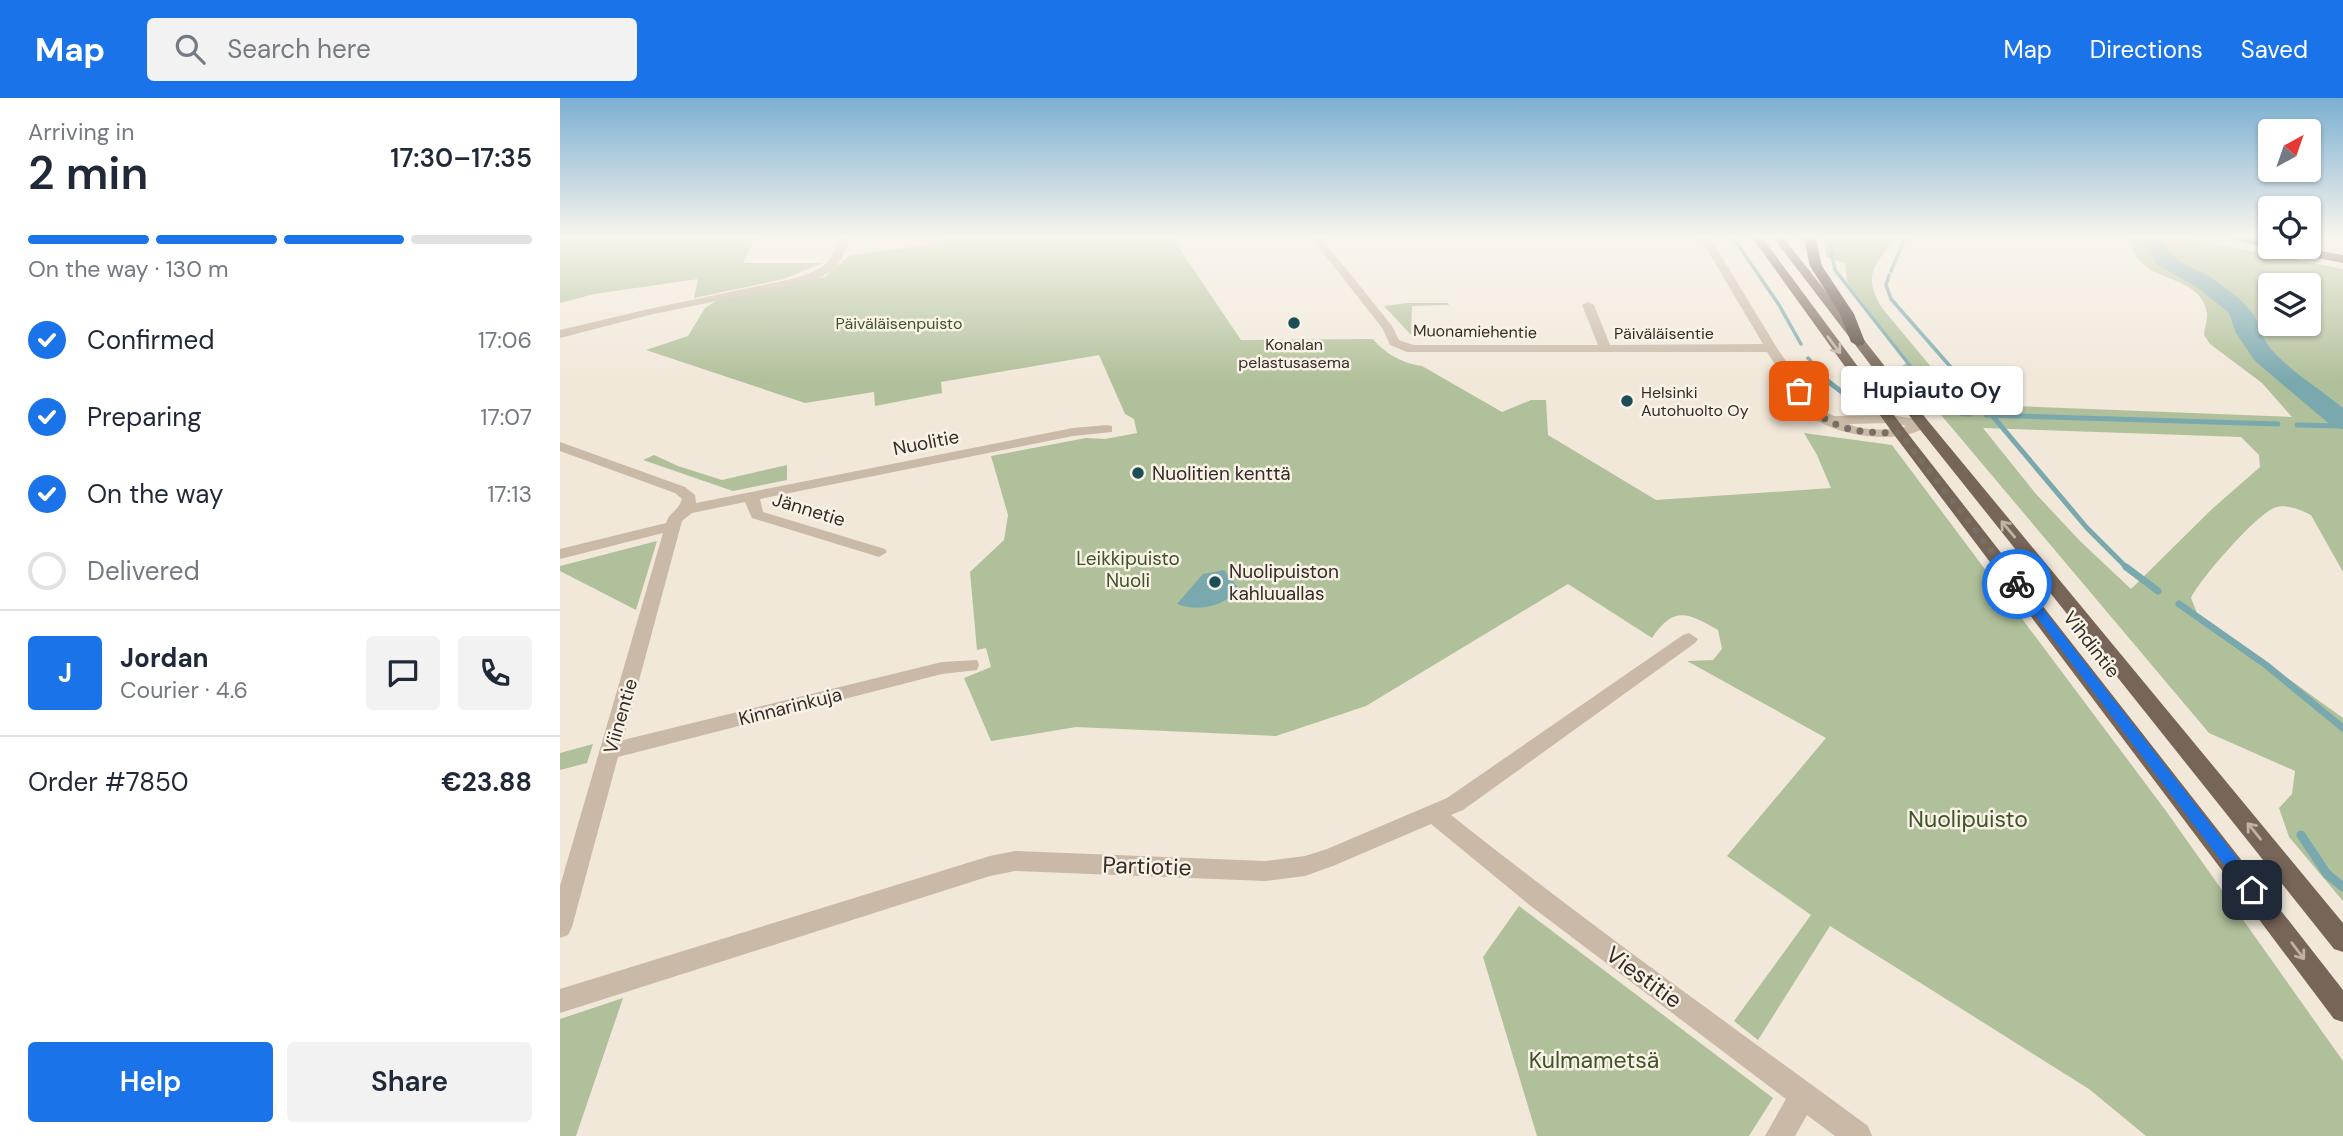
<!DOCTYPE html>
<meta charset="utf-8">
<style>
:root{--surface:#fff;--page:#f2f2f3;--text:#1f2937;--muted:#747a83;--line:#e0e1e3;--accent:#1a73e8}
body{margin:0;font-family:"DM Sans",sans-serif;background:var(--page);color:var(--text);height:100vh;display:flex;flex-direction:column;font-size:26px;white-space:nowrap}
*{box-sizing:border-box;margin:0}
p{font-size:23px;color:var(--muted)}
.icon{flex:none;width:38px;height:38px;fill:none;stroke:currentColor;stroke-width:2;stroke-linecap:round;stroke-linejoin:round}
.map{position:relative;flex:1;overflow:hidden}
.sheet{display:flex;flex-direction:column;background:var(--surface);width:560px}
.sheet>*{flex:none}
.needle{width:46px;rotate:40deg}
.fabs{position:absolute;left:1698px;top:21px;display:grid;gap:14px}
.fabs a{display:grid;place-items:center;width:63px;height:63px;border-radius:7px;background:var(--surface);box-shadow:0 2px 5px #0004;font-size:35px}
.pin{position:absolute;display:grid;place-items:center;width:60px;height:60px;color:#fff;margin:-30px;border-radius:14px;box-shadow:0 4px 10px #0006}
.courier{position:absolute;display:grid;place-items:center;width:70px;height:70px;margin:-35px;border:5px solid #1a73e8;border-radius:50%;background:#fff;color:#222;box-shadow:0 2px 9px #0007}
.bubble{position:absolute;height:49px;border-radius:7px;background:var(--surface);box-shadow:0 2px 5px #0004;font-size:23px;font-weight:600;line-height:49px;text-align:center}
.head em{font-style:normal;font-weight:600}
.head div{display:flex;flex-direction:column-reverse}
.head{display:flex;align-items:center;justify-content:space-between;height:119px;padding:0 28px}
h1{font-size:46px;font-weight:600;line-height:52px}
.bar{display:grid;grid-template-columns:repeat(4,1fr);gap:10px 7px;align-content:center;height:84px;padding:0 28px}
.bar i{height:9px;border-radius:5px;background:var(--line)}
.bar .selected{background:var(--accent)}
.bar p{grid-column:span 4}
.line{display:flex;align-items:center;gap:18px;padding:0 28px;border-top:2px solid var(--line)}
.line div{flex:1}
.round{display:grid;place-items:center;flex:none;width:74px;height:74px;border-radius:7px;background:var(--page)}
ol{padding:0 28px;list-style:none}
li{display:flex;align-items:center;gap:21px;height:77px}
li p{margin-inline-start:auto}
li .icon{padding:7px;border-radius:50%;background:var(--accent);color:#fff;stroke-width:4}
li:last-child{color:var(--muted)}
li i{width:38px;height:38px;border:4px solid var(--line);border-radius:50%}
.button{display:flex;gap:14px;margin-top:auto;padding:14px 28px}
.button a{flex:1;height:80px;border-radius:7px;background:var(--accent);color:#fff;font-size:28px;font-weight:600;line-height:80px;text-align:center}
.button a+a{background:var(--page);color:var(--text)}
header{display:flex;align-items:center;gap:42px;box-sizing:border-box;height:98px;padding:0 35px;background:var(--accent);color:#fff}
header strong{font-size:33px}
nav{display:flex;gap:38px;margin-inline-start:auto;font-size:24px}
.search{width:490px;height:63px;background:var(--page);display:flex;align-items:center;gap:18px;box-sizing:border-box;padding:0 24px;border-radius:7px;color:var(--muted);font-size:26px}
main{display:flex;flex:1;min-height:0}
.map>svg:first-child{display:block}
.green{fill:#b0c09a;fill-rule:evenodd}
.water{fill:#79a8ae}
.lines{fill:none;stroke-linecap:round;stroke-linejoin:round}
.stream-far3{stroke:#79a8ae;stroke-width:3.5}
.stream-far2{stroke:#79a8ae;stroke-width:5}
.stream-far1{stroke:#79a8ae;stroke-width:7}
.stream{stroke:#79a8ae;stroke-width:9}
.river{fill:#79a8ae;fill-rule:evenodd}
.minor{fill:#c9b9a6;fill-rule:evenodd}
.major{fill:#776558;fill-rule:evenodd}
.highway{fill:#56473e;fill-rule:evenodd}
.oneway{stroke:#beb3a6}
.route{fill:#1a73e8}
.done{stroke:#776e66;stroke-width:7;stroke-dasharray:0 12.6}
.poi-dot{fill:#1d4e56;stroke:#f9f2e6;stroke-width:2.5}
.labels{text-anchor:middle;stroke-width:5;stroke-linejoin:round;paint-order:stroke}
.far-park-label{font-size:16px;fill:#41532b;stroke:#f9f2e6}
.far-street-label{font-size:16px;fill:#352c27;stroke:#f9f2e6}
.far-poi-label{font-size:16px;fill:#352c27;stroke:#f9f2e6}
.street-label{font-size:19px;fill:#352c27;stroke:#f9f2e6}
.poi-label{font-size:19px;fill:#352c27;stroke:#f9f2e6;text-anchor:start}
.park-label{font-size:19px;fill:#41532b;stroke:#f9f2e6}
.near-park-label{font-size:23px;fill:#41532b;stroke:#f9f2e6}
.near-street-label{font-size:23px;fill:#352c27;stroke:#f9f2e6}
</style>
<header>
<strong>Map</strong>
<div class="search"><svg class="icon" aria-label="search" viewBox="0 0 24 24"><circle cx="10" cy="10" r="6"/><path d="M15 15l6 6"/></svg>Search here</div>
<nav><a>Map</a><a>Directions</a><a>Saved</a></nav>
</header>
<main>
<section class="sheet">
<div class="head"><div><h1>2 min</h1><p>Arriving in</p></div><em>17:30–17:35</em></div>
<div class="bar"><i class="selected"></i><i class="selected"></i><i class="selected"></i><i></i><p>On the way · 130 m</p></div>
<ol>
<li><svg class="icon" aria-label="check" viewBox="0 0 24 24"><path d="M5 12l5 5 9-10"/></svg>Confirmed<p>17:06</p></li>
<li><svg class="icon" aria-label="check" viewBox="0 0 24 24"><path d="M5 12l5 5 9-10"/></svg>Preparing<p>17:07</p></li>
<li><svg class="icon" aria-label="check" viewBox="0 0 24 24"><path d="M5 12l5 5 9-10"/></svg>On the way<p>17:13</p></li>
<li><i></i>Delivered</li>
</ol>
<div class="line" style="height:126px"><b class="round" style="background:var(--accent);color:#fff">J</b><div><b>Jordan</b><p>Courier · 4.6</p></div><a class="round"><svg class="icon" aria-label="chat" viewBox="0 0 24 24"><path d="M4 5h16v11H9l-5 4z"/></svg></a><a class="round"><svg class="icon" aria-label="phone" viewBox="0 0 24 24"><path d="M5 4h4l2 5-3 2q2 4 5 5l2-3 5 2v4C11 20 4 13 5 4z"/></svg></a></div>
<div class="line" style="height:91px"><div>Order #7850</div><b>€23.88</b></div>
<div class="button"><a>Help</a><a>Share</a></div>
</section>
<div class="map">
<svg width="1783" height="1038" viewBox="0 0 1783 1038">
<rect width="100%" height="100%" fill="#f1e8da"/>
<path class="green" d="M0,138h198l-4,3 -11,24h80l-39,16 -90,19 4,-19 -104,15 -34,9z
M390,138h221l70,104 132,-1c11,14 31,25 49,27l80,46 29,-12h15l2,35 108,65 175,-12 -14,-33 -13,-22 88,12 274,366 177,250v75h-197l-57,-47 -259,-163 -72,114 -24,-19 77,-106 -84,-59 99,-118 -139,-77 26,-1 9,-11 -4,-19c-30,-17 -44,-25 -66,8l-84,-54 -202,122 -90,30 -200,-9 -85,14 -27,-63 27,-11 -5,-19 -9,2 -7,-78 34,-32 4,-25 -17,-59 95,-18 19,1 32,-6 -3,-14 -9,-5 -26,-59 -158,27 1,11 -67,13 -1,-14 -69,11 -159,-53 42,-14 17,-28 13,-8 107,-23 24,-21 96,-14z
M1263,138h71c-16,31 -34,35 -12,72l80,96 330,13 -30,-34 -52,-39 -6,-9c0,-7 4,-15 3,-22 -7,-44 -72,-25 -77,-76l44,-1 169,33v303l-32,-57c-10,-5 -26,-12 -37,-7 -19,8 -74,71 -83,90l6,15 146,105v183l-54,-64 -10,-29 13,-14 3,-23 -86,-38 -273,-324 6,-6 -20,-28 -19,-2 -3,-6 8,-5 -61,-80 -2,-19 -19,-6zM1710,187h38v39h-38zM1423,330l258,9 18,18 1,12 -48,42 -81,80 -51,-48 -44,-47z
M847,205h41l1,2 -37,1 -1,29 -27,-29z
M94,357l24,11 44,14 65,-15v15l-54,11 -90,-31z
M97,443l-21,69 -76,-39v-5z
M33,646l-6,19 -27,7v-17z
M959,808l254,192 -24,38h-212l-54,-179z
M63,900l-47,138h-16v-117z"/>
<path class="water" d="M664,472l16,20c-17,15 -40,23 -63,14l26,-30z"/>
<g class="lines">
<path class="stream-far3" d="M1172,138l47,69 22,39
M1275,138l-5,9 5,25 87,111
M1331,173l15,-35
M1329,177l-3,10 5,14 72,82
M1248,260l20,23"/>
<path class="stream-far2" d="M1265,281l27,21
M1360,281c15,19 24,35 50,35
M1401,281l13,15
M1762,306l10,1
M1430,315l97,115 41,41
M1426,317l292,9
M1737,327l46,1"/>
<path class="stream-far1" d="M1566,469l32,24
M1619,506l87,61 77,63"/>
<path class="stream" d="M1741,737l26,39 16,13"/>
<path class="river" d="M1584,138h20c0,27 37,32 55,47 14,11 30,21 38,38 4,10 6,19 14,28 19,22 49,40 72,59v21l-10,-2 -78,-66 -19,-28 -7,-20 -31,-25 -40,-23 -14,-21z"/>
<path class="minor" d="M280,138h10c-11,34 -15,38 -51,48l-150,31 -89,23v-8l89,-21 147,-31c29,-10 34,-13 44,-42z
M750,138h10l72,90 7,14 14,5h185l-16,-40 6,-3 6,3 16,40 153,-1 -64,-108h10l68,112 41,60 16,8 56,-1 33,5 7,4c-25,23 -101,13 -123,-12 -15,-18 -27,-41 -40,-60h-360l-17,-7 -7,-16zM1330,325l17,3c-15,5 -44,5 -58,-2z
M547,327l5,1v6l-39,4 -313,63 3,13 122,37 2,3 -8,5 -127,-39 -7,-16 -53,11 -10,8 -59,219 319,-78 35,-2 2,5 -2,5 -35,4 -324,83 -46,170 -4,8 -8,3v-52l103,-353 -103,26v-10l106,-26c3,-10 13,-13 16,-24l-7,-6 -115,-42v-9l125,45 10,8 1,8 377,-75z
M1129,535l9,6 -3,4 -232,167 -12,5c136,108 278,209 417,311l4,10h-37l-28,-21 -12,21h-30l21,-37 -254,-192 -101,-83 -98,42 -28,10 -40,5 -250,-10 -25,5 -430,137v-24l430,-133 25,-5 250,10 40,-5 22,-7 120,-51 236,-163z"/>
<path class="major" d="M1191,138h10l144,194 438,560v32l-9,-3 -439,-583z
M1212,138h10l146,185 415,502v29l-9,-3 -416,-522z"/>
<path class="highway" d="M1243,138h12l7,30 32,48 11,28 -2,3 -5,1 -7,-4 -11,-28 -30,-48z
M1662,138h23l25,5v6h5l-5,2z
M1715,149h23l45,8v8l-62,-12z"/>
</g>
<defs><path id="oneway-shaft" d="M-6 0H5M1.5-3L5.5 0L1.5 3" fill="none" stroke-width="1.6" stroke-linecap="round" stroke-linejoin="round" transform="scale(1.75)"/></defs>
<g class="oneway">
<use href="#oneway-shaft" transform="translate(1274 247) rotate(53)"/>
<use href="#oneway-shaft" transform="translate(1448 431) rotate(-130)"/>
<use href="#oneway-shaft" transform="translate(1694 733) rotate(-129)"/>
<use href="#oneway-shaft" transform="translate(1738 853) rotate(53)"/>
</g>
<linearGradient id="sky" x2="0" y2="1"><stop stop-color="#7bafd1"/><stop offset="0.49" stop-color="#f9f5ee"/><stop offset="1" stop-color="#f9f5ee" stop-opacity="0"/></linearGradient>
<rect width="1783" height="283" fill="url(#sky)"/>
<path class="route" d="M1457,482l4,1 237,304 2,5 -2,5h-11l-234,-309 -2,-2z"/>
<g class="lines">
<path class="done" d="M1239,293c25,40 58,42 101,42l117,151"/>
</g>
<g class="poi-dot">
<circle cx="734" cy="225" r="7"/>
<circle cx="1067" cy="303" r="7"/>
<circle cx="578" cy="375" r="7"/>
<circle cx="655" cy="484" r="7"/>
</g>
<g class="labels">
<g class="far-park-label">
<text x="339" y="231">Päiväläisenpuisto</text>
</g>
<g class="far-street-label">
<text transform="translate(915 233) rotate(1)" y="6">Muonamiehentie</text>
<text x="1104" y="241">Päiväläisentie</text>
</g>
<g class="far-poi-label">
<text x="734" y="252">Konalan<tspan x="734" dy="18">pelastusasema</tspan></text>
<text x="1081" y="300" text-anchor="start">Helsinki<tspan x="1081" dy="18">Autohuolto Oy</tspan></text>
</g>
<g class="street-label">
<text transform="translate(366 344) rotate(-11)" y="7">Nuolitie</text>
<text transform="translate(249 411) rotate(17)" y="7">Jännetie</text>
<text transform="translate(1532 546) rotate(52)" y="7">Vihdintie</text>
<text transform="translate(230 608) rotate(-14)" y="7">Kinnarinkuja</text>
<text transform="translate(60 618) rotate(-74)" y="7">Viinentie</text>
</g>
<g class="poi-label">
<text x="592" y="382">Nuolitien kenttä</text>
<text x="669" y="480">Nuolipuiston<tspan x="669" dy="22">kahluuallas</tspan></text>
</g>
<g class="park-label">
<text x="568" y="467">Leikkipuisto<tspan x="568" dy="22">Nuoli</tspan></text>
</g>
<g class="near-park-label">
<text x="1408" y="729">Nuolipuisto</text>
<text x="1034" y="970">Kulmametsä</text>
</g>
<g class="near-street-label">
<text transform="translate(587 768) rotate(2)" y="8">Partiotie</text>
<text transform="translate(1084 879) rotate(36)" y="8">Viestitie</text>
</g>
</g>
</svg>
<div class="fabs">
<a><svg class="needle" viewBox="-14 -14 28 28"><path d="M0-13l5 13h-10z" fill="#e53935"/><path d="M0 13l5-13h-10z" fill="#747a83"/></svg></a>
<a><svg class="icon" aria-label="locate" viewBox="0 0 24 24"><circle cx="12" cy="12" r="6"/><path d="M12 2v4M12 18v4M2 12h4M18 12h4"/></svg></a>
<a><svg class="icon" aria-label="layers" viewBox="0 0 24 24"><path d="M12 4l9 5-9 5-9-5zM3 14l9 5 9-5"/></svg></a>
</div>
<div class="pin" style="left:1239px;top:293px;background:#ea580c"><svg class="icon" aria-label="bag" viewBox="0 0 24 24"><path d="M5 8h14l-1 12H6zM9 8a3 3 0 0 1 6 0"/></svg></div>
<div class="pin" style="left:1692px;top:792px;background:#1f2937"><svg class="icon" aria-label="home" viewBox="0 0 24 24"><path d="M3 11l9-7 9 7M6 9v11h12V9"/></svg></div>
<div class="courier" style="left:1457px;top:486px"><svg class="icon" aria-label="bike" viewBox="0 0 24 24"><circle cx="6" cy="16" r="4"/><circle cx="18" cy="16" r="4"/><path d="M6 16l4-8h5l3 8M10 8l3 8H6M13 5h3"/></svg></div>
<div class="bubble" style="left:1281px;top:268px;width:182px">Hupiauto Oy</div>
</div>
</main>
